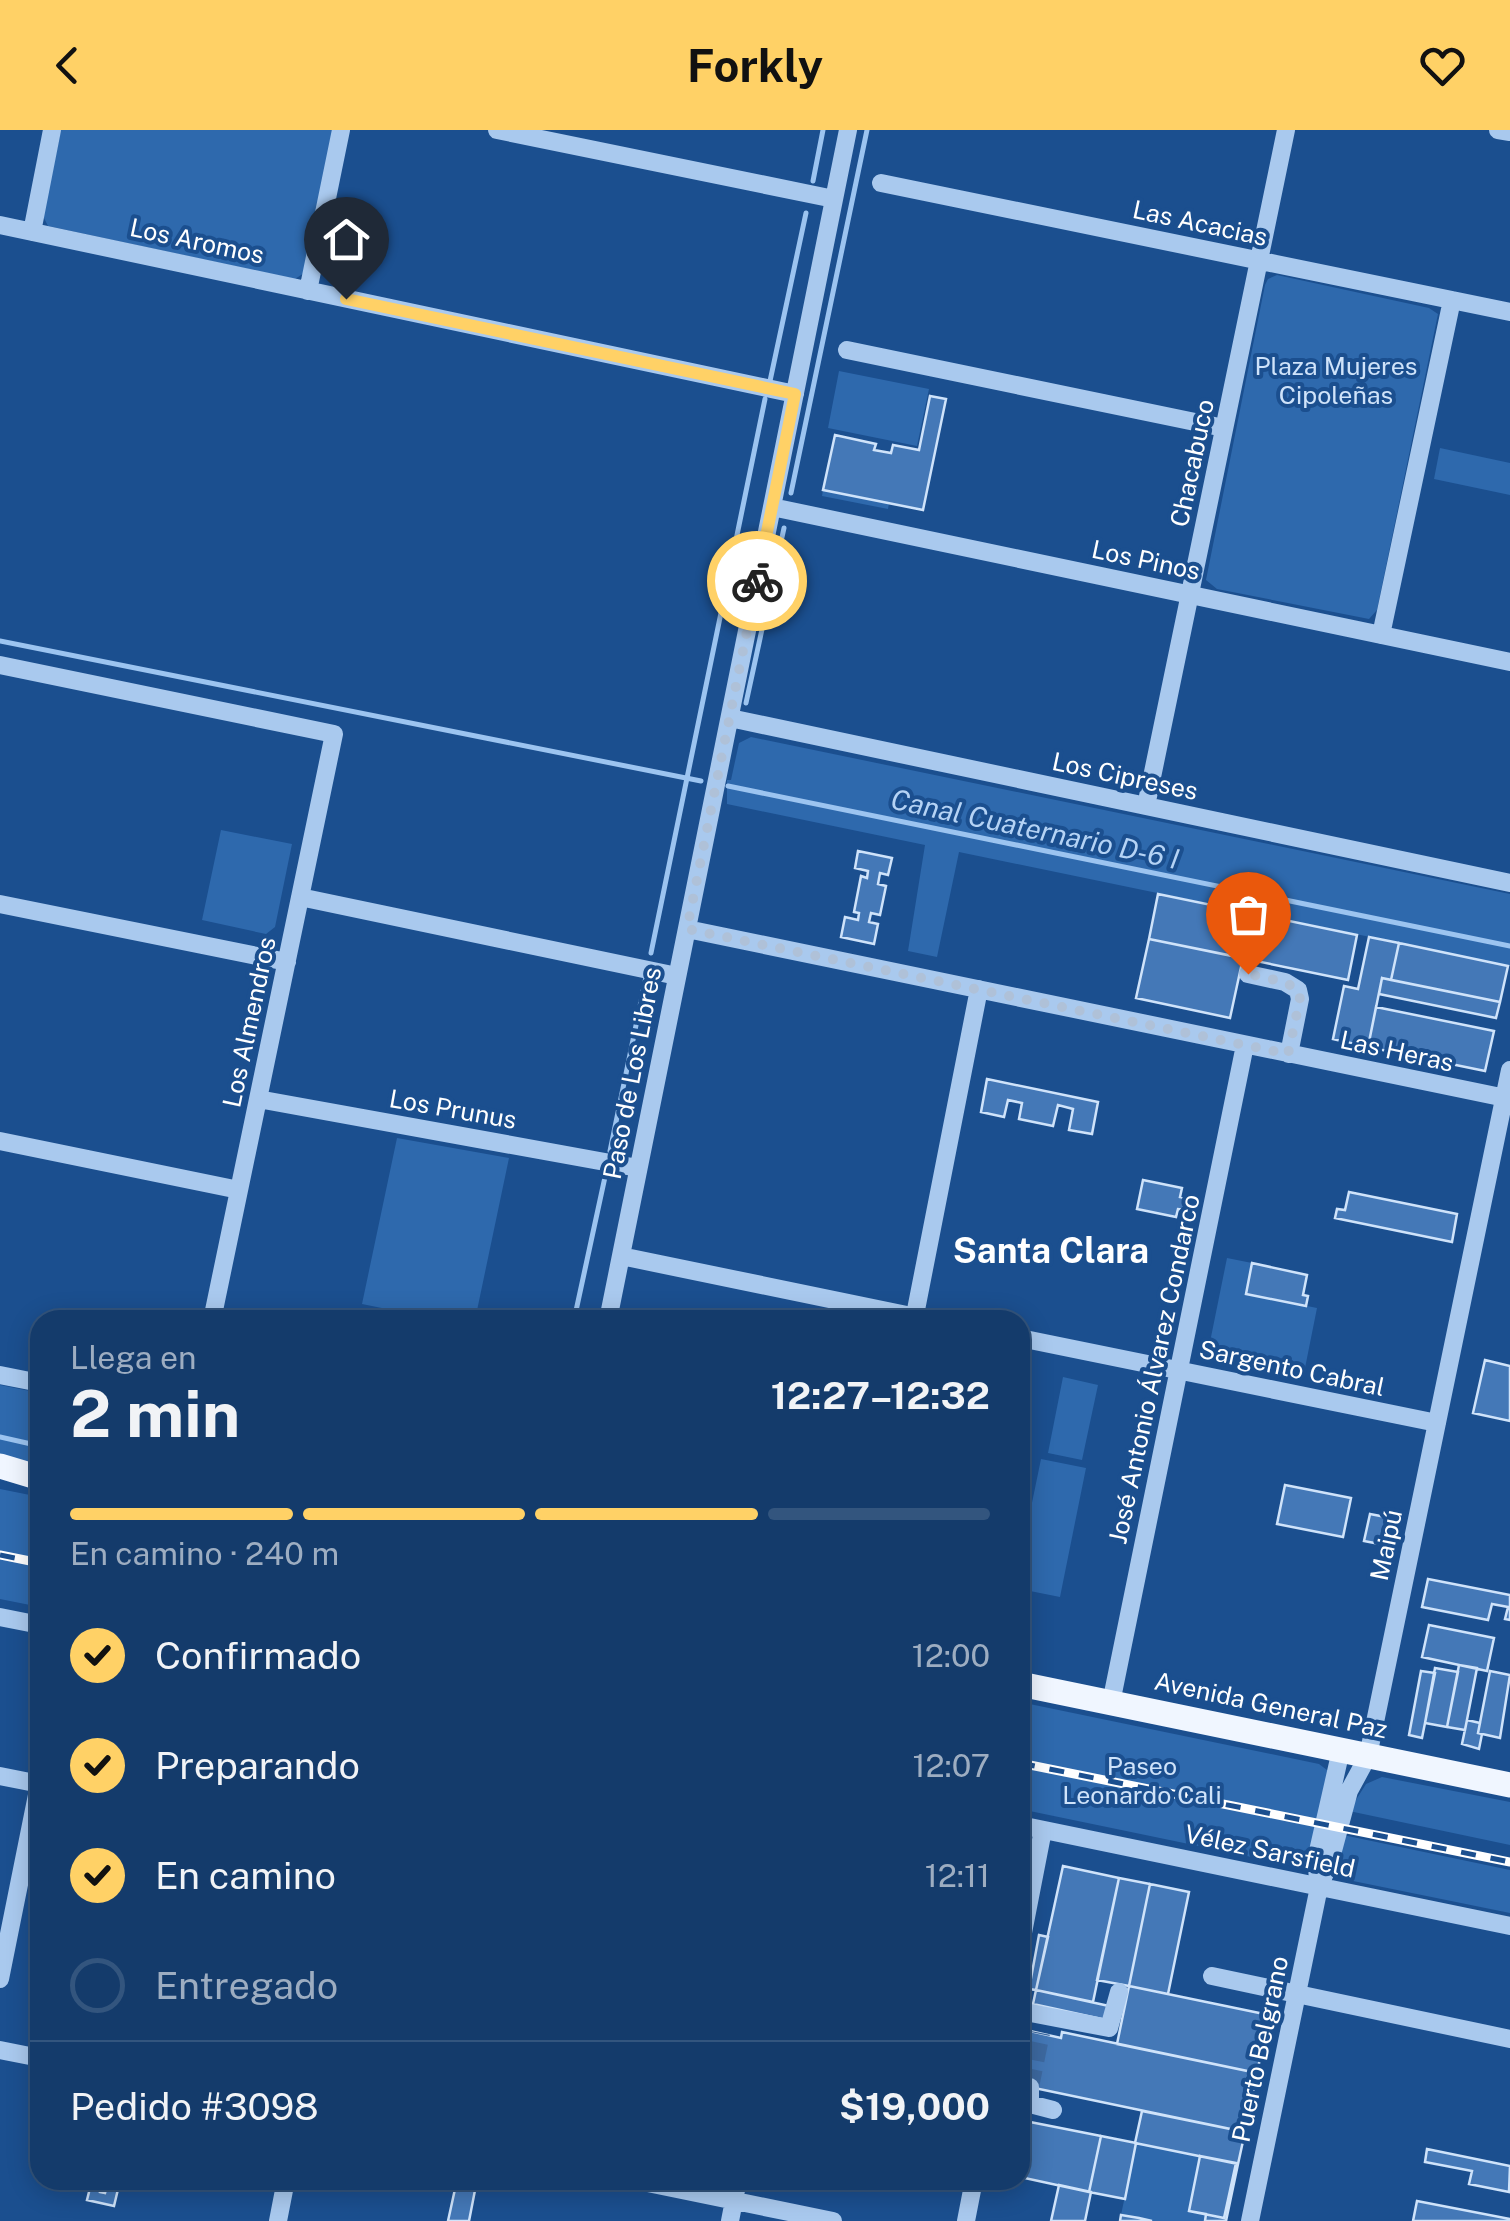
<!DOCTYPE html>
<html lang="es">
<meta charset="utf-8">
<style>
:root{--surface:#143b6b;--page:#1d4271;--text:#f1f3f6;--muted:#9dadc1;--line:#33557e;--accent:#ffd166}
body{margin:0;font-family:"Public Sans",sans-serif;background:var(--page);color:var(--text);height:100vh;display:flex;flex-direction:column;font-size:38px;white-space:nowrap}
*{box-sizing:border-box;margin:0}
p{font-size:32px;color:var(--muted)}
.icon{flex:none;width:55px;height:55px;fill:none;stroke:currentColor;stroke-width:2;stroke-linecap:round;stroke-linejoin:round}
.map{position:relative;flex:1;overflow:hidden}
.details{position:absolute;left:30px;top:1180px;width:1000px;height:880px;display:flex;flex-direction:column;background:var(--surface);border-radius:30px;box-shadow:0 5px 25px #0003,0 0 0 2px var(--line)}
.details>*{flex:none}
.pin{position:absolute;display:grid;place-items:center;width:85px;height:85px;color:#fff;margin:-102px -42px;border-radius:50% 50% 50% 0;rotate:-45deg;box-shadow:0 0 10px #0007}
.pin .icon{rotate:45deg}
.courier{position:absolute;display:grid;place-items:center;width:100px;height:100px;margin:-50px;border:8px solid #ffd166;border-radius:50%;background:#fff;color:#222;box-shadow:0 2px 12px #0007}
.summary em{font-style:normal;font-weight:700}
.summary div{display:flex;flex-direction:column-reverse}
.summary{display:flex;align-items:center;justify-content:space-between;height:170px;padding:0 40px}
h1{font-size:65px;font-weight:700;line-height:75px}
.bar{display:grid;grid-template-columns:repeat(4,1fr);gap:15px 10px;align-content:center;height:120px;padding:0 40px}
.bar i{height:12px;border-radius:8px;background:var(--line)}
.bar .selected{background:var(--accent)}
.bar p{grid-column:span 4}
.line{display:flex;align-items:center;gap:25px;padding:0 40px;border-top:2px solid var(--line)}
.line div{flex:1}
ol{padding:0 40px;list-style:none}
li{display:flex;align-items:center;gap:30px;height:110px}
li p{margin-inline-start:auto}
li .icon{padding:10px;border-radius:50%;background:var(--accent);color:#111;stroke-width:4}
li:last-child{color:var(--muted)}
li i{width:55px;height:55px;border:5px solid var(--line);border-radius:50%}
header{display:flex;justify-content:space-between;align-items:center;height:130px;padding:0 40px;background:var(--accent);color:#111;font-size:45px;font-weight:700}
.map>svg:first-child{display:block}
.green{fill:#2e69ad}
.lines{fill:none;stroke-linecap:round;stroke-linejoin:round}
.stream{stroke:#9cc4f0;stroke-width:5}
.building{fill:#4478b7;stroke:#cfe3fa;stroke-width:2.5}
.minor-tunnel{stroke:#3d69a0;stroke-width:18;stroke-dasharray:18 9;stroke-linecap:butt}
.minor{stroke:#a9c9ee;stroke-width:18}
.major{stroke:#f0f6ff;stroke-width:25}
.rail-casing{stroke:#fff;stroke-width:9}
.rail{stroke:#1b4f8f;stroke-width:5;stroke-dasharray:15;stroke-linecap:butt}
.done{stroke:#afc1d8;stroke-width:10;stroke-dasharray:0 18}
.route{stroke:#ffd166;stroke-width:12}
.labels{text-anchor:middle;stroke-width:8;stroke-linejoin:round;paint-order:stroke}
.street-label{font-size:25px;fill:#fff;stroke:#1b4f8f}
.park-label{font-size:25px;fill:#cfe3fa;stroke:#1b4f8f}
.water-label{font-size:28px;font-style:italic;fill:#b5d3f5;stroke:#1b4f8f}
.district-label{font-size:35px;font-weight:bold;fill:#fff;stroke:#1b4f8f}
</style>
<header><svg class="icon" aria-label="back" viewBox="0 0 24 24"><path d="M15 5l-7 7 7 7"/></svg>Forkly<svg class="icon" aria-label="heart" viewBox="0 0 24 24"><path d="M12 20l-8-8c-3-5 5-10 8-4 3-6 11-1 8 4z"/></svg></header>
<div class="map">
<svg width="1510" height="2091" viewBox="0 0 1510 2091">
<rect width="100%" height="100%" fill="#1b4f8f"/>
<path class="green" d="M61,0h273l-30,143 -9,6 -247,-53 -5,-10z
M1277,145l152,33 9,6 -61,296 -8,9 -152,-30 -11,-9 59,-295 3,-6z
M839,241l90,18 -12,57 -89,-18z
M1440,318l70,15v32l-76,-16z
M823,360l66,13 -1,6 -66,-13z
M751,607l759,157v72l-551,-114 -22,105 -29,-6 17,-106 -198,-41v-24h4l8,-37z
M221,700l71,14 -17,83 -9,7 -64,-14z
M397,1008l112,20 -34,162h-34l-79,-16z
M1227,1128l25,5 -5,31 70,14 -13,65 -86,-18 -8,-13z
M1063,1247l35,8 -16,75 -34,-7z
M0,1255l40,8v71l-40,-8z
M1041,1329l45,9 -26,129 -40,-8v-28z
M0,1359l40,8v110l-40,-8z
M1020,1572l299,62 8,6 2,9 -18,74 -11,14 -280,-58z
M1382,1647l128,25v43l-161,-34 17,-27z
M1343,1705l167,35v43l-157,-32c-20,-10 -13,-26 -10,-46z
M1136,2013l64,13 -11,54 17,4 -1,7h-53l-31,-6z"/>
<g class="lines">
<path class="stream" d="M813,51l10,-51
M770,251l36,-168
M791,363l76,-363
M0,511l701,140
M746,573l38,-175
M728,656l782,160
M651,823l114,-554
M610,1021l36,-174
M574,1190l31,-143
M0,1307l40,9"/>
</g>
<path class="building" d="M930,266l16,3 -23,111 -100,-20 12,-55 41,9 -2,6 17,3 2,-8 26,5z
M858,721l34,7 -4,17 -8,-2 -2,11 8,2 -6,29 -9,-2 -2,9 9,2 -4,20 -33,-7 4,-20 13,3 1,-7 -5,-1 7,-36 6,2 1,-7 -13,-3z
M1158,764l199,41 -9,45 -199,-41z
M1369,807l30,6 -8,37 -9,-2 -14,69 -35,-8 11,-53 14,3z
M1149,809l94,19 -13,60 -94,-20z
M1399,813l109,23 -8,36 -109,-22z
M1382,848l118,24 -4,16 -117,-24z
M1376,877l118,24 -9,40 -117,-24z
M987,949l111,23 -6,32 -23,-4 4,-21 -15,-4 -5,21 -34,-7 3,-16 -14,-3 -4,17 -23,-5z
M1143,1050l39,8 -2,9 10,2 -2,11 -10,-1 -2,8 -39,-8z
M1349,1062l108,22 -5,28 -117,-24 2,-9 8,1z
M1252,1133l55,12 -4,20 5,1 -2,10 -60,-12z
M1485,1230l25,6v55l-37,-8z
M1285,1355l66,13 -8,39 -66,-13z
M1370,1384l26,5 -6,27 -26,-5z
M1428,1449l82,16v25l-5,-1 3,-12 -16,-3 -4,16 -66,-13z
M1429,1495l65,13 -7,33 -65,-14z
M1459,1535l18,3 -12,62 -18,-3z
M1435,1538l23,4 -11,55 -22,-4z
M1421,1541l14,2 -13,65 -13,-3z
M1490,1541l20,4 -10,63 -22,-5z
M1467,1590l13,3 -2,10 4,1 -3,15 -17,-5z
M1063,1736l56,12 -26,124 -57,-12z
M1119,1748l31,6 -21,102 -32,-6z
M1150,1754l39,8 -21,102 -39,-8z
M1039,1805l9,2 -12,53 -7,-1z
M1129,1856l140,29 -12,58 -140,-29z
M1036,1860l73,16 -3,14 -73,-16z
M1021,1899l40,9 1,-6 195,41 -12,59 -225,-47z
M1142,1981l103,21 -7,32 -103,-21z
M1020,1990l81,16 -12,56 -69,-15z
M1101,2006l35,7 -11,56 -36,-7z
M1427,2019l83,17 -1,26 -40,-8 3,-13 -47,-9z
M1200,2026l36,7 -12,55 -35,-7z
M1200,2026l38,8 -12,57h-21l1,-7 -17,-3z
M92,2050l10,2 -2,10 5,1 3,-10 11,2 -5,21 -27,-6z
M457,2050h20l-8,41h-21z
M1059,2055l32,7 -6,29h-34z
M1417,2071l93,18v2h-97z
M1121,2085l18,3 13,3h-32z
M1121,2085l18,3 13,3h-32z"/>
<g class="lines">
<path class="minor-tunnel" d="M1030,1957l11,-54"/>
<path class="minor" d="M497,0l337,69
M1498,0l12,2
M881,53l629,129
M0,95l795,169
M32,102l20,-102
M308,161l33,-161
M847,220l377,78
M772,377l738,155
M1381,505l71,-335
M0,535l334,69 -122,586
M730,588l780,165
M1146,676l140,-676
M300,767l377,79
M0,774l287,58
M687,799l823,170
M1248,844l37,8 13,8 2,9 -11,55
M258,969l380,69
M0,1011l239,49
M621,1126l310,64
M608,1190l240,-1190
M914,1190l65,-331
M1020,1208l417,85
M0,1245l40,8
M0,1487l40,8
M1111,1573l134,-658
M0,1646l40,8
M1020,1695l490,101
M1319,1757l-3,-27 25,-110
M1020,1818l23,-118
M1212,1846l298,63
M0,1849l40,-199
M1020,1881l89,17 10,-36
M0,1920l40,8
M1030,1957v17l23,6
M633,2050l200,41
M278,2091l8,-41
M730,2091l8,-41
M966,2091l8,-41
M1250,2091l69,-334 11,-25 19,-71 19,-35 142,-686"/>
<path class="major" d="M0,1336l40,12
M1020,1554l490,101"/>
<defs>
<path id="rail" d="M0,1425l40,8
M1020,1633l490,99"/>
</defs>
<use href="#rail" class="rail-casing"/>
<use href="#rail" class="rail"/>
</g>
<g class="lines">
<path class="done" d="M757,451l-70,348 601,125 12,-55 -2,-9 -13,-8 -37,-8"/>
<path class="route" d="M346,169l449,95 -38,187"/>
</g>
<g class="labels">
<g class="street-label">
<text transform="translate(1200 93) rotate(12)" y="9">Las Acacias</text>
<text transform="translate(197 111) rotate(12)" y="9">Los Aromos</text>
<text transform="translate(1192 333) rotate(-78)" y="9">Chacabuco</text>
<text transform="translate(1146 430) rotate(12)" y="9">Los Pinos</text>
<text transform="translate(1125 646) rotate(12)" y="9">Los Cipreses</text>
<text transform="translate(249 892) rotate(-78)" y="9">Los Almendros</text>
<text transform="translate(1397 921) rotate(12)" y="9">Las Heras</text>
<text transform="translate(632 943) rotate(-79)" y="9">Paso de Los Libres</text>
<text transform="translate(453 979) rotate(10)" y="9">Los Prunus</text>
<text transform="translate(1292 1238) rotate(12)" y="9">Sargento Cabral</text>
<text transform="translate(1154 1239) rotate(-78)" y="9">José Antonio Álvarez Condarco</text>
<text transform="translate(1386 1415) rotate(-78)" y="9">Maipú</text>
<text transform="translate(1271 1575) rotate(12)" y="9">Avenida General Paz</text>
<text transform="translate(1270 1721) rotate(12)" y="9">Vélez Sarsfield</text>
<text transform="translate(1260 1919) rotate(-78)" y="9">Puerto Belgrano</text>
</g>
<g class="park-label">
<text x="1336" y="245">Plaza Mujeres<tspan x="1336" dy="29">Cipoleñas</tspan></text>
<text x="1142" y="1645">Paseo<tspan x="1142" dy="29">Leonardo Cali</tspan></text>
</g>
<g class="water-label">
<text transform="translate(1035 699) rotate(12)" y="10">Canal Cuaternario D-6 I</text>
</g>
<g class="district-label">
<text x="1051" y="1133">Santa Clara</text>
</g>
</g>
</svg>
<div class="pin" style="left:1248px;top:844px;background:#ea580c"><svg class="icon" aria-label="bag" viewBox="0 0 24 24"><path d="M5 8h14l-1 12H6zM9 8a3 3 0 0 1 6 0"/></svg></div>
<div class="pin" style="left:346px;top:169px;background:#1f2937"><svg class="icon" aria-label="home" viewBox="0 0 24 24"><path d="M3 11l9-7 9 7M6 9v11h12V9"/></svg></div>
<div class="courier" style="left:757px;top:451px"><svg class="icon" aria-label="bike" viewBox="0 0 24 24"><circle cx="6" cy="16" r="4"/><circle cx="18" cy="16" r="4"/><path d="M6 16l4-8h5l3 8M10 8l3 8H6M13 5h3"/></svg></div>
<section class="details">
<div class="summary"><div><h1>2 min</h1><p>Llega en</p></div><em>12:27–12:32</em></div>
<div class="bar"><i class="selected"></i><i class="selected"></i><i class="selected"></i><i></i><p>En camino · 240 m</p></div>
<ol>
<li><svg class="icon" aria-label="check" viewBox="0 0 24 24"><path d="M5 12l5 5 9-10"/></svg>Confirmado<p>12:00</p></li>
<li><svg class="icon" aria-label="check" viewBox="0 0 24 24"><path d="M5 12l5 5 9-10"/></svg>Preparando<p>12:07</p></li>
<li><svg class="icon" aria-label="check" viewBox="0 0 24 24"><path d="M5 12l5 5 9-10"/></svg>En camino<p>12:11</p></li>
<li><i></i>Entregado</li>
</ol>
<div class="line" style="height:130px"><div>Pedido #3098</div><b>$19,000</b></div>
</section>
</div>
